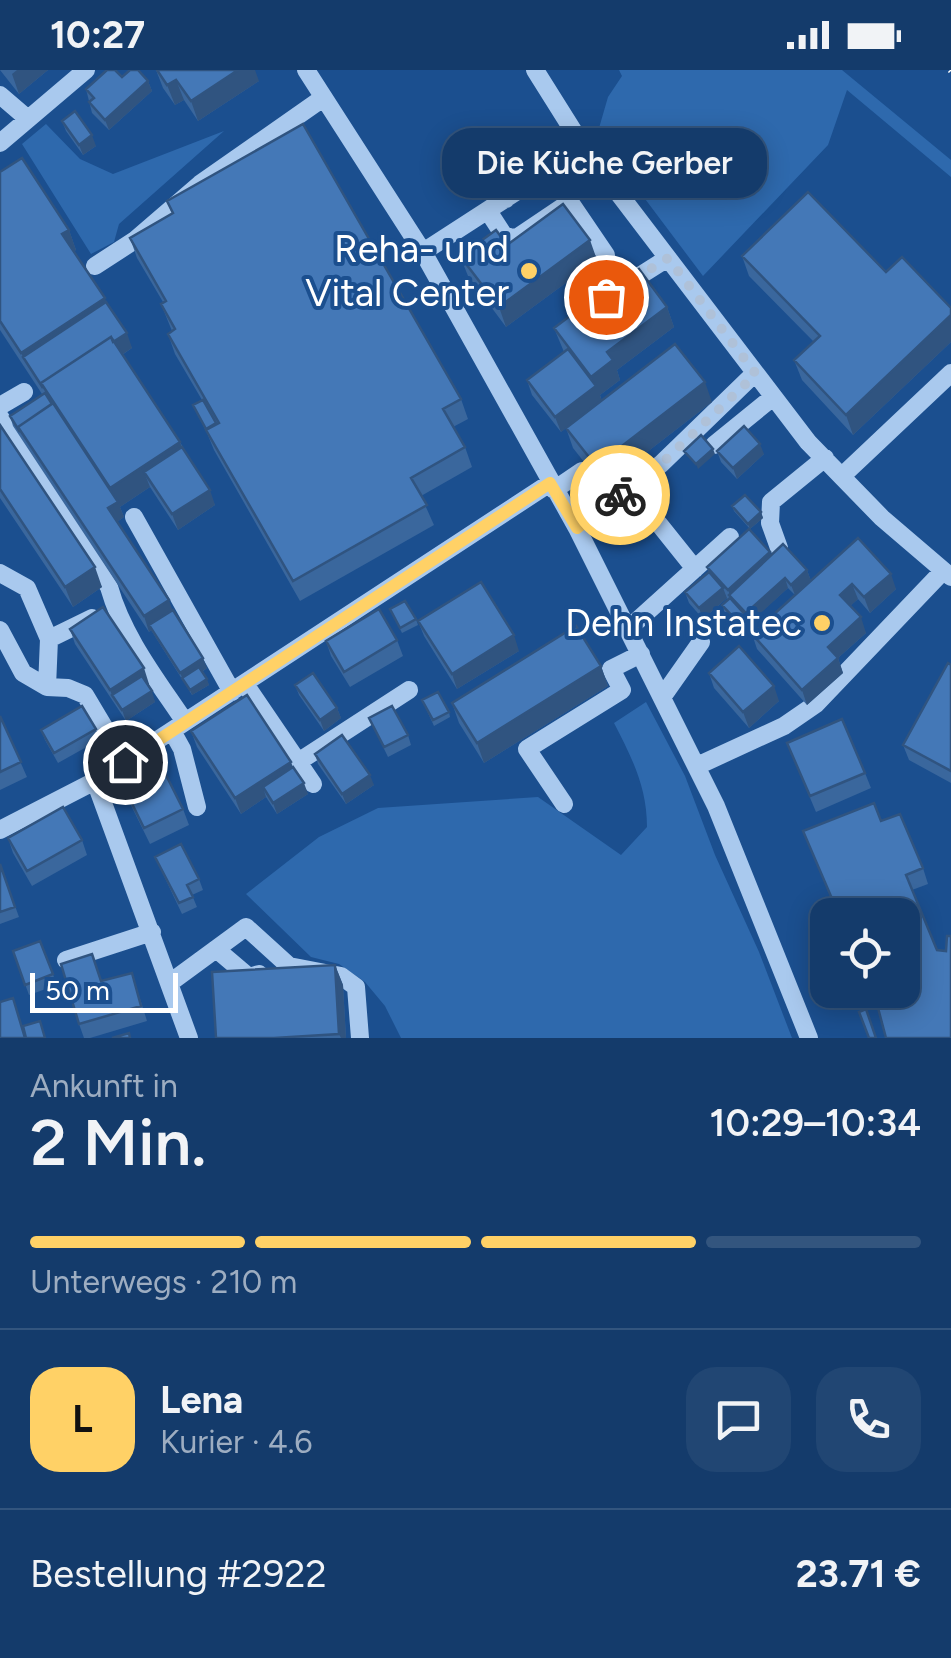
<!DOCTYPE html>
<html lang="de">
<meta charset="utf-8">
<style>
:root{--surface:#143b6b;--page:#214673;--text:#f1f3f6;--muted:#9dadc1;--line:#33557e;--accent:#ffd166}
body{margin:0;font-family:Figtree,sans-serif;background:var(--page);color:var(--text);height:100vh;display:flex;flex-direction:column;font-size:38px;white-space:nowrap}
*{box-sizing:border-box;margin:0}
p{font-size:32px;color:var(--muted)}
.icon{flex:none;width:55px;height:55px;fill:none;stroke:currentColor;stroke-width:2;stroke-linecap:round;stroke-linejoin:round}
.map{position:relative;height:968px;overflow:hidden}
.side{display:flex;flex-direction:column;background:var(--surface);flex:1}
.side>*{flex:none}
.buttons{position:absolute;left:810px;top:828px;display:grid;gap:20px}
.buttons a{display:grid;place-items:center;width:110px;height:110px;border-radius:20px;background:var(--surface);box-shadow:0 5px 25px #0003,0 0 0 2px var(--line);font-size:50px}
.scale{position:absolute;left:30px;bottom:25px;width:148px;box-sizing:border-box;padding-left:10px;border:5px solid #fff;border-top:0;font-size:28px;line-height:35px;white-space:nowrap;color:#fff;-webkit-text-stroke:8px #1b4f8f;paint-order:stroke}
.pin{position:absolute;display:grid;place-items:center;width:85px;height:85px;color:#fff;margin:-42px;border:5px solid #fff;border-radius:50%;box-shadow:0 2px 10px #0007}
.courier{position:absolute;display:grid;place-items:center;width:100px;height:100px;margin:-50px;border:8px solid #ffd166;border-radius:50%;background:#fff;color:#222;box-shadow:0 2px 12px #0007}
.bubble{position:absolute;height:70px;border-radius:30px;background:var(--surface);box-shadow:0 5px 25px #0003,0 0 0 2px var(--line);font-size:32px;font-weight:600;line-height:70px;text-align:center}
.headline em{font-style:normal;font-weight:600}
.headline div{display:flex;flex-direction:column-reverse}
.headline{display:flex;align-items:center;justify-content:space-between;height:170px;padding:0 30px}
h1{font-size:65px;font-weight:600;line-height:75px}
.bar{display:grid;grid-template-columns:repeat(4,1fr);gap:15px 10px;align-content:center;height:120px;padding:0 30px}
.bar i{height:12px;border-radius:8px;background:var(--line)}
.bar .on{background:var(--accent)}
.bar p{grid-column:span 4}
.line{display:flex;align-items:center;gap:25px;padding:0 30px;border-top:2px solid var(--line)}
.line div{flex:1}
.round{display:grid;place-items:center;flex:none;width:105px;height:105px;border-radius:30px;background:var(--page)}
.status{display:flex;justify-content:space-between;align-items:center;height:70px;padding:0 50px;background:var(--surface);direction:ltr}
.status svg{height:28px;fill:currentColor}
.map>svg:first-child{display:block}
.green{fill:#2e69ad}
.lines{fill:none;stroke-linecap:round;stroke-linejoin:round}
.minor{stroke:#a9c9ee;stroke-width:18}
.rail{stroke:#fff;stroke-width:6;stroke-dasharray:18 8;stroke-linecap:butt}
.wall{fill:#3a679d}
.shaded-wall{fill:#305480}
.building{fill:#4478b7;stroke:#305480;stroke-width:2.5}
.done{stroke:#afc1d8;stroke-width:10;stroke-dasharray:0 18}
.route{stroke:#ffd166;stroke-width:12}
.poi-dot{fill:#ffd166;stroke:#1b4f8f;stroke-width:4}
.labels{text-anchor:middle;stroke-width:8;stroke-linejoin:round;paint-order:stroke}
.poi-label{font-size:38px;fill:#fff;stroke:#1b4f8f;text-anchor:end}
</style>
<div class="status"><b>10:27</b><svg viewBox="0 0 49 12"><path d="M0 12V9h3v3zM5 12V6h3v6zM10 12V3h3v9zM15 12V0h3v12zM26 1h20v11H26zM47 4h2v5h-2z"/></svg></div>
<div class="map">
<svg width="951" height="968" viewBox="0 0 951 968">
<rect width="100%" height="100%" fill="#1b4f8f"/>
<path class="green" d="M619,0h223l109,90v17l-104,-87 -19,55 -125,131 -106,-141 11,-38 14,-21z
M46,54l34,35 33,15 111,-43 -105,93 -5,18 -23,12 -69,-110z
M646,632l39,74 30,79 44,97 33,86h-391l-16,-32 -20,-24 -26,-18 -28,-7 -65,-63 73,-57 59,-29 160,-11 83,58 26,-28c0,-40 -15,-69 -33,-104z"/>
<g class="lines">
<path class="minor" d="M306,0l117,182 154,276 139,278 93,232
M535,0l49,78 224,294 74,76 69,59
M0,25l28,24
M0,73l86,-73
M477,90l29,39
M488,141l15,23 7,4 8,-1 52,-35 36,53
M423,182l161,-104
M95,196l40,-26 65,-56 123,-86
M622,217l46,-29
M0,336l24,-14
M0,347l109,170c14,50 48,93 76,135
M714,375l59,-48
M842,406l109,-103
M554,420l28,-19
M134,447l98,175
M659,454l36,45
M577,458l84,-64 94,-91
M779,478l-9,-25 1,-21 54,-44
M0,503l27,15 22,51 43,-21
M628,559l102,-92
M0,560l23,43 24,14 21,1 17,7 40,67
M245,614l68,100
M47,617l2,-48
M663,626l38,-54
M172,661l10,18 15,58
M298,692l111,-72
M697,696l87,-40 32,-22 127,-133
M95,711l94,257
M564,734l-37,-55 95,-59 -11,-21 30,-15
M0,760l95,-49 455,-298
M216,879l33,28 10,-3
M66,890l86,-28
M171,912l75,-55 43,39 52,10 15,11 4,51"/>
<path class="rail" d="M950,0l1,1"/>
</g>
<path class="wall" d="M0,0h48l-29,24z
M156,0l103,11 -61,40 -14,-21 -9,5 -12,-17z
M122,7l26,4 4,10 -43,39 -17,-17 -6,-24z
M62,51l34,25 -13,9 -17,-24z
M0,102l69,58 7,20 -2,1 32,51 26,46 -10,7 58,87 35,63 -37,25 -28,-43 -30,20 4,10 -7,5 90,146 -5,4 7,13 -17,10 -41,-65 -2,2 -136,-206 -3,-10 32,-22 -42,-64z
M167,131l294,198 7,20 -15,8 12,20 7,20 -51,29 13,29 -134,76 -86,-151 -7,-17 -12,-23 -2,-5 9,-5 -27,-46 -7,-20 4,-3 -11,-27 2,-2 -26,-44 -7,-20 42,-24z
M507,175l90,15 -91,67 -38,-51 -8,-20z
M742,186l144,16 65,36v34l-98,93 -51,-55 -8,-20 20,-18 -65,-66z
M576,220l27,6 64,11 7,20 -57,43 3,10 -20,15 2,6 110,1 -109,84 -30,-38 -7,-20 -5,4 -29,-37 -5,-15 37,-28 -10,-24 28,-21z
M0,355l102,162 -29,20 -73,-109z
M717,381l47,3 -27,25 -16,-17z
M732,436l29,6 2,6 -13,11 -16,-18z
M858,468l38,51 -26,24 -12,-14 -8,7 16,27 -28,25 5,15 -36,32 -50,-56 -5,-15 43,-39 -7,-7 -46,41 -18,-18 -2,-6 6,-5 -1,-2 -24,21 -14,-16 -4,-11 24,-20 -2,-5 64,-12 36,15 4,11z
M390,539l26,10 2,6 -16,8z
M418,551l101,30 -62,38 -33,-53z
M70,559l79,55 -2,1 8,17 -29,19 -51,-77z
M397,570l6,16 -53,31 -19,-31 -5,-15z
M951,595v118l-42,-23 -6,-15z
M601,596l7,20 -124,77 -25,-40 -7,-20z
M709,603l70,28 -30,27 -35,-40z
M295,615l42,23 4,10 -17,13 -25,-36z
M422,630l27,12 1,5 -16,9z
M0,646l27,61 -27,13z
M369,648l39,17 3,10 -23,12z
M96,659l3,11 -41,23 -13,-23 -4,-10z
M191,661l102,36 15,27 -31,20 -11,-17 -25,17 -44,-67z
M787,673l78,30 6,15 -55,24z
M315,684l59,31 -28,19 -28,-40z
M118,705l65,34 6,16 -39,19 -26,-53z
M881,751l42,47 5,16 -16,6 39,148 -71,-23 -10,-25h32v-75h-64l-35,-84z
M8,768l74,2 5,15 -55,31 -19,-33z
M155,787l44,22 4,11 -11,5 5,12 -15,7z
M0,794l19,53 -19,7z
M40,871l17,44 -28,10 -16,-44z
M335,895l8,20 3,53h-130z
M132,903l15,48 -57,17h-6l-5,-14 23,-43z"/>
<path class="shaded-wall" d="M17,0h31l-29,24 -7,-20z
M238,0h17l4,11 -61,40 -7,-20z
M176,10l8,20 -9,5 -8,-20z
M148,11l4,10 -43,39 -4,-10z
M92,65l4,11 -13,9 -4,-10z
M69,160l7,20 -6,4 -8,-20z
M590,170l7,20 -91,67 -7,-20z
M105,228l7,20 -89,39 -2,-4z
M667,237l7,20 -57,43 3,10 -20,15 2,7 -41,30 -6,-15 40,-30 -4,-10 16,-25z
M951,245v27l-98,93 -7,-20z
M127,263l5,15 -79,52 -9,-13z
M705,312l7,20 -109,84 -7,-20z
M180,372l7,20 -43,10 6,15 -30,20 4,10 -10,7 -6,-16 8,-5 -6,-15z
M760,374l4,10 -27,25 -4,-11z
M713,379l2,5 -17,15 -2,-5z
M210,420l5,15 -37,25 -6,-16z
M761,442l2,6 -13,11 -2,-5z
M770,482l5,15 -45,28 -2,-5z
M95,497l7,20 -29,20 -8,-20z
M807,500l4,11 -16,14 -4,-10z
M891,504l5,15 -26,24 -6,-16z
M785,508l3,10 -38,35 -4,-10z
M852,514l6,15 -12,11 -6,-15z
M723,518l4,10 -24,21 -4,-11z
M169,530l5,15 -25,10 2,5 -2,2 -5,-16z
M861,547l5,16 -28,25 5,15 -36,32 -5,-15 26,-43z
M748,548l2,5 -8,6 -2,-5z
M514,565l5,16 -62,38 -5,-15z
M203,588l4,10 -22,15 -5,-10z
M601,596l7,20 -124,77 -7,-20z
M144,598l5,16 -31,20 -6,-9 4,11 -6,-16z
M207,609l2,6 -17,10 -2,-5z
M774,616l5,15 -30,27 -6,-16z
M152,621l3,11 -29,19 -4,-11z
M337,638l4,10 -17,13 -4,-11z
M291,692l6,16 -34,9 3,10 -25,17 -6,-16z
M370,705l4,10 -28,19 -4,-10z
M304,713l4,11 -31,20 -4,-11z
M335,895l8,20 3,53h-5l-2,-4z"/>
<path class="building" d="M107,0h8l7,7 8,-7h8l10,11 -43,39 -16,-18 5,-4 -8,-9z
M157,0h81l-47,31 -15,-21 -9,5z
M75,41l17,24 -13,10 -17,-24z
M303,54l158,275 -18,10 22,38 -54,31 16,27 -134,76 -87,-151 13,-7 -51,-89 7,-5 -14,-25 5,-3 -36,-63 43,-25 -6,-12z
M22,88l47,72 -7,4 43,64 -84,55 -21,-32v-149z
M808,122l78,80 16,-15 49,51v7l-105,100 -52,-55 26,-24 -78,-80z
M563,134l27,36 -91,67 -39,-51 36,-26 11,15z
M639,199l28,38 -60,45 6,8 -22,17 -37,-49 32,-24 -10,-14 14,-10 13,16z
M106,232l21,31 -14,9 -2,-5 -70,46 2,5 -20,-31z
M111,267l69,105 -70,46 -69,-105z
M675,274l30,38 -109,84 -30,-38z
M568,279l28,37 -41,31 -28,-37z
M45,323l7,11 -34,23 2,5 -10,-16z
M203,330l13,23 -10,6 -13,-24z
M53,333l65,99 -10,6 61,92 -25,16 -126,-189z
M0,355l95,142 -30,20 -65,-98z
M744,356l16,18 -27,24 -16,-17z
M701,365l12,14 -17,15 -12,-13z
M182,377l28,43 -38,24 -28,-42z
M745,425l16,17 -13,12 -16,-18z
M749,459l21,23 -42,38 -21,-23z
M858,468l33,36 -27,23 -12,-13 -12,11 21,22 -33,30 10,11 -36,32 -50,-56z
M783,474l24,26 -16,15 -6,-7 -39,35 -17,-18z
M709,502l14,16 -24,20 -14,-16z
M481,512l33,53 -62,39 -34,-53z
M730,528l18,20 -8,6 -18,-19z
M405,531l11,18 -16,9 -10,-19z
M103,537l41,61 -34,22 -40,-61z
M379,539l18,31 -53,32 -18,-31z
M173,540l30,48 -23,15 -31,-48z
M576,556l25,40 -124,77 -25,-40z
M739,576l35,40 -31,26 -34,-39z
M948,593l3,2v106l-48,-26z
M199,597l8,12 -17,11 -8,-12z
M313,603l24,35 -17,12 -25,-35z
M142,606l10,15 -30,19 -10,-15z
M438,622l11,20 -16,8 -11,-20z
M247,625l44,67 -56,36 -44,-67z
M82,636l14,23 -42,24 -13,-23z
M392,636l16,29 -24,12 -15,-29z
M0,646l21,46 -21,10z
M842,649l23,54 -55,23 -23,-53z
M342,665l28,40 -28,19 -27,-40z
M157,687l26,52 -39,19 -26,-53z
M293,697l11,16 -31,20 -10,-16z
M874,733l7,18 19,-7 23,54 -17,7 31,75 9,1 1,-15h4v102h-65l-8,-30 -7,-18h31v-75h-63l-36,-84z
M63,737l19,33 -55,31 -19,-33z
M181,774l18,35 -12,6 6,12 -14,6 -24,-46z
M0,794l15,43 -15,5z
M40,871l13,33 -28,11 -12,-34z
M92,884l9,27 31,-8 9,33 -62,18 -18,-60z
M335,895l4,69 -65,4h-58l-4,-66z
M13,928l12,40h-25v-36z
M866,939l10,29h-7l-10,-26z
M40,951l5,17h-19l-3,-12z
M129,963l1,5h-18z"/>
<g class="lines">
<path class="done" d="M606,227l62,-39 88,116 -95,90 -41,31"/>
<path class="route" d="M125,692l425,-279 27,45 43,-33"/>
</g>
<g class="poi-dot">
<circle cx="529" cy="201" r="10"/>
<circle cx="822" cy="553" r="10"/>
</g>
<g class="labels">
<g class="poi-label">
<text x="509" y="192">Reha- und<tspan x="509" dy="44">Vital Center</tspan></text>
<text x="802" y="566">Dehn Instatec</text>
</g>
</g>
</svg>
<div class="buttons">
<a><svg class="icon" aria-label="locate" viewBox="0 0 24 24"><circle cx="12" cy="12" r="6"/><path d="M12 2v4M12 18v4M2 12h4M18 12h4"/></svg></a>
</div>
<div class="scale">50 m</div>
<div class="pin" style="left:606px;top:227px;background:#ea580c"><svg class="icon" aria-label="bag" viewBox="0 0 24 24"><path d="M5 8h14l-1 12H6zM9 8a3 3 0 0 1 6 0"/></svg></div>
<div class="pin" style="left:125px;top:692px;background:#1f2937"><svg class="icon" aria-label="home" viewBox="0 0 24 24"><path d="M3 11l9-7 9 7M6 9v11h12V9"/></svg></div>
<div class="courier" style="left:620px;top:425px"><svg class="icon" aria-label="bike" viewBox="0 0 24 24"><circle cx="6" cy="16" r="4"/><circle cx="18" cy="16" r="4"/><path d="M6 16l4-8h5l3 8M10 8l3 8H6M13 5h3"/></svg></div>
<div class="bubble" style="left:442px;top:58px;width:325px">Die Küche Gerber</div>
</div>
<section class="side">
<div class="headline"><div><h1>2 Min.</h1><p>Ankunft in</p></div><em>10:29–10:34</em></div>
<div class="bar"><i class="on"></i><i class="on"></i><i class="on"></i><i></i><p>Unterwegs · 210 m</p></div>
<div class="line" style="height:180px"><b class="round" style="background:var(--accent);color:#111">L</b><div><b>Lena</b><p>Kurier · 4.6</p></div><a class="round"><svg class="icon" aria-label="chat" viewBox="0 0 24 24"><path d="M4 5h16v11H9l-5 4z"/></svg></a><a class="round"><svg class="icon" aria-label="phone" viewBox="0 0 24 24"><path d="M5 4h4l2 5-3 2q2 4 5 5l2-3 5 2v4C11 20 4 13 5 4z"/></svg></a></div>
<div class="line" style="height:130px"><div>Bestellung #2922</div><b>23.71 €</b></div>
</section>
